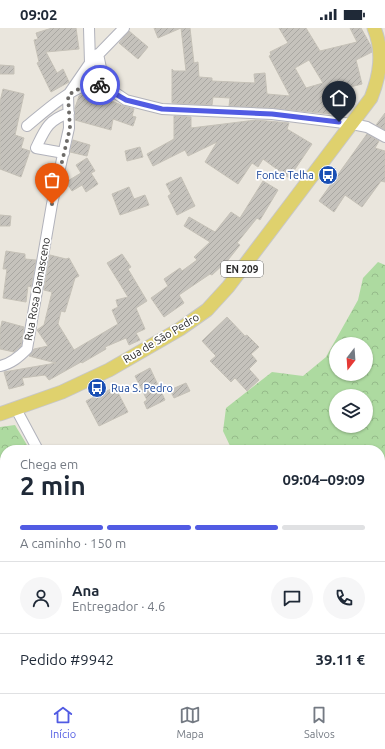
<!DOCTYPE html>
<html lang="pt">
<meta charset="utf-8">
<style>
:root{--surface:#fff;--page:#f6f6f7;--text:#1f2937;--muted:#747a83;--line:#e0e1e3;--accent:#515be3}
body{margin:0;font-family:Ubuntu,sans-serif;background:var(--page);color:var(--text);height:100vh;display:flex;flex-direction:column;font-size:15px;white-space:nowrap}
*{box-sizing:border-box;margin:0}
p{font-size:13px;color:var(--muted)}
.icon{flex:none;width:22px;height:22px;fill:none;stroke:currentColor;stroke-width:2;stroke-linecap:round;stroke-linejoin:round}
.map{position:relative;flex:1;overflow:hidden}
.details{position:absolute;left:0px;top:417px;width:385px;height:248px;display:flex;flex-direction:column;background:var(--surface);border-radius:16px 16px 0 0;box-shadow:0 1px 3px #0004}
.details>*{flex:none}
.needle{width:26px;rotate:197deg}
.buttons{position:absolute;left:329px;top:309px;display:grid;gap:8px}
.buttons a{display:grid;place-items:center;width:44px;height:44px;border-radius:50%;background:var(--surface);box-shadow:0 1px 3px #0004;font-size:20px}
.pin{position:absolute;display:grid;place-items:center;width:34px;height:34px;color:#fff;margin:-41px -17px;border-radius:50% 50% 50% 0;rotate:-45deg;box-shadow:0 0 4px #0007}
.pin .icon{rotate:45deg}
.courier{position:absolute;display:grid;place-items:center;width:40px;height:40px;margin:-20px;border:3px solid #515be3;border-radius:50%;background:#fff;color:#222;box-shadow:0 1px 5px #0007}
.head em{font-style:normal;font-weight:700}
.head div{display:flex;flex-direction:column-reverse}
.head{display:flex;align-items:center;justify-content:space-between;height:68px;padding:0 20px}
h1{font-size:26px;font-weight:700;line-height:30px}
.bar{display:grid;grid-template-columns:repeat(4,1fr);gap:6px 4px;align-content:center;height:48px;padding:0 20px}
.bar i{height:5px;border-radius:3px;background:var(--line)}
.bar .current{background:var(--accent)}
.bar p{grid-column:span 4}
.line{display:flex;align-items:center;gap:10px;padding:0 20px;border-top:1px solid var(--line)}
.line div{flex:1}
.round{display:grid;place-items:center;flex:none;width:42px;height:42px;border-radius:21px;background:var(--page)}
.status{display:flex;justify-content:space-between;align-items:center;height:28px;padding:0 20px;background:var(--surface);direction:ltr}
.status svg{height:11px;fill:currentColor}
.tab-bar{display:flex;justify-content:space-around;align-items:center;height:56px;border-top:1px solid var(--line);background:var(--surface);font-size:11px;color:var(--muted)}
.tab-bar a{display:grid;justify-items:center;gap:2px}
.tab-bar .current{color:var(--accent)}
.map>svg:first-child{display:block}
.forest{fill:url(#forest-crowns);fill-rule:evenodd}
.building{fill:url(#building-hatch);stroke:#c5c1b7;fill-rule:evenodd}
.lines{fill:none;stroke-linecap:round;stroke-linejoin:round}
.minor-casing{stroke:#b1b2bb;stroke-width:12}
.major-casing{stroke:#c7c7c7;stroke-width:15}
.minor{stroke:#fff;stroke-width:10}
.major{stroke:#dfd16d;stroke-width:13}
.done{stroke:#6d6b68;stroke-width:4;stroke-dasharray:0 7.2}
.route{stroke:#515be3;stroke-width:5}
.labels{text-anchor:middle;stroke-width:3.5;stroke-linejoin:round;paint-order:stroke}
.shield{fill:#fff;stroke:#696969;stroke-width:1}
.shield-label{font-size:10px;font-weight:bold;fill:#292929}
.transit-label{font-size:11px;fill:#164399;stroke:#fff;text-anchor:end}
.street-label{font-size:11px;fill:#292929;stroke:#fff}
</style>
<div class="status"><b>09:02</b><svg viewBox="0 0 49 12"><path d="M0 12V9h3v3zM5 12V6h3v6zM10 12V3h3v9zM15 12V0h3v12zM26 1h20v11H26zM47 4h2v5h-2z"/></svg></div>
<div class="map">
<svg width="385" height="665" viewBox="0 0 385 665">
<defs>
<pattern id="forest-crowns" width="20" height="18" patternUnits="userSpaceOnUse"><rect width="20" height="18" fill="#addaa0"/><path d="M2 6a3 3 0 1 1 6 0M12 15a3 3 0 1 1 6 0" fill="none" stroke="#95bb8a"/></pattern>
<pattern id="building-hatch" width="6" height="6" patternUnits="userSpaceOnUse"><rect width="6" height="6" fill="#c5c2bc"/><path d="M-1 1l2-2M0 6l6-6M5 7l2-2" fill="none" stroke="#a9a7a2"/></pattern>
</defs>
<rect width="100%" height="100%" fill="#eae6dd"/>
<path class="forest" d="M378,234l7,3v328l-5,-2v-141h-140l-9,-2 -8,-17 3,-23 46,-36 31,4 23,-19 32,-57 5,-22zM336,316h30v30h-30zM336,368h30v30h-30z
M15,397l15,25h-25v9l-5,-1v-31z
M0,471l5,8v130l-5,2z"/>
<path class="building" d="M52,0h24l3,21 -33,3 11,21 6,-4 6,13 -18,10 -14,-29 2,-1 -5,-22 4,-1 -2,-6z
M154,0h36l4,35 4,-1 1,15 13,1v3l43,2 -1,-9 11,-1 2,21 23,2 -21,-40 2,-1 -1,-3 18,-9 -9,-15h27l14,23 37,-9 -7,-14h11l10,18 1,6 -16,8 6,24 -20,5 -1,13 -10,-1 -1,13 -57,-6 -44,-2 1,-8 -17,-1 -1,8 -40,-2v-34l2,2h12l-5,-43 -23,10zM309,32l14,23 -17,5 -11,-20z
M129,3l19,16 -10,12 -19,-16z
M0,37l14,1v8h-14z
M3,61l21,5 -9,41 9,3 -3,10 9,3 -9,26 -21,-8v-67z
M90,63l15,5 -1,2 20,8 10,3 -2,7 4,1 -3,9 -20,-7 -2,11 -36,-10v-12l4,-12z
M385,85v17l-9,-5z
M174,88l17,1v11l65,-8 33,3 -2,6 25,15 -23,34 -26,-19 -5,8 -6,-4 -14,21 -33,-22 12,-20 -29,14 -3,-6 -32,16 -6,-12 27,-15z
M367,106l12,7 -4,7 10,3v31l-4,-1 -19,26 -17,-12 -11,17 -15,-11z
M73,112l17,5 -3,11 -17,-4z
M140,119l3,10 -16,4 -2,-10z
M87,130l8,13 -4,2 7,11 -12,8 -4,-7 -10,6 -6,-9 15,-9 -5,-8z
M181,149l14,29 -18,9 -9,-19 3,-2 -5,-10z
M263,153l15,9 -18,30 -3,-2 -20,25 3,2 -12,15 -16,15 -2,-1 -31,21 5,8 -20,14 -13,-19 17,-12 -4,-7 16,-11 2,3 15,-11 -3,-3 16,-15 -26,-16 5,-9 26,15 16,-20 9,6z
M129,159l5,12 11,-4 4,10 -29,10 -8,-21z
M0,187l11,1 -1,10h-10z
M6,223l19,3v5l11,1 -5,27 -3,-1 -2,16 -23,-4 4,-29h-4z
M122,226l9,13 -3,2 19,32 -11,7 9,21 -9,4 4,7 -11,5 -3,-7 -21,9 1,2 -24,14 -1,-1 -32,18 -4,-5 -23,3 2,7 -15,4 -5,-17 52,-9 -27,-7 5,-7 14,-3 -11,-16 7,-5 8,-33 -8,-2 6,-35 16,4 3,-1 10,18 -4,2 -10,34 -4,-1 -3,13 16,26 44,-26 -6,-14 6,-3 -2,-7 12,-3 -21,-34z
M227,289l18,19 2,-1 12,12 -8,7 6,7 -8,8 10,11 -12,11 -12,-13 -4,4 -21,-21 6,-5 -14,-15z
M2,293l22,6 -3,19 -7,6 -14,-3v-18z
M150,340l15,32 -18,9 -3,-7 3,-2 -12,-24z
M186,355l4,8 -16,7 -4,-8z
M115,359l13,25 -29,14 -13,-25z"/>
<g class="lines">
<defs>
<path id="minor" d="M89,0l1,35
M98,26l4,19 9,17 15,10 36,9 110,5 80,10 15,3 18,10
M27,98c16,-13 40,-35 60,-41 8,-3 17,1 24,5
M64,125l-28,-5c9,-19 12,-28 33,-35
M0,338c11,-2 19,-9 27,-17l25,-145 17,-76 -1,-33 22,-32 34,-35
M16,381l22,41
M380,610l5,3
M0,615l5,-2"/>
<path id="major" d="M0,386l62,-22 47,-22 71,-41 27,-19 21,-23 143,-189c9,-23 13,-46 3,-70"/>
</defs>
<use href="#minor" class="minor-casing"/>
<use href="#major" class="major-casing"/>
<use href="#minor" class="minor"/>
<use href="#major" class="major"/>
</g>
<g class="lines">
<path class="done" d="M52,176l18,-76 -2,-33 20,-11 12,1"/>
<path class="route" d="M100,57l26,15 36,9 110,5 67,8"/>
</g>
<defs>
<symbol id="bus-disc" viewBox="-11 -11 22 22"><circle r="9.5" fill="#1a4fb4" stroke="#fff"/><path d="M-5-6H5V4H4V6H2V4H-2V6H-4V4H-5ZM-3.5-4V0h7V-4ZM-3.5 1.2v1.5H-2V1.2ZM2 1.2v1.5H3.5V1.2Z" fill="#fff"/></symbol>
</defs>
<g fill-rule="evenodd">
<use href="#bus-disc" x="317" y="136" width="22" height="22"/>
<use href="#bus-disc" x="86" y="349" width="22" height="22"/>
</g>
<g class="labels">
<rect class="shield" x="221" y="233" width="42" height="16" rx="3"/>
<g class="shield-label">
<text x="242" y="245">EN 209</text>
</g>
<g class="transit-label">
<text x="314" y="151">Fonte Telha</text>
<text x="111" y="364" text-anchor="start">Rua S. Pedro</text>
</g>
<g class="street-label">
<text transform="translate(37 261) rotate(-80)" y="4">Rua Rosa Damasceno</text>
<text transform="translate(161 310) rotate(-31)" y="4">Rua de São Pedro</text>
</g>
</g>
</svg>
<div class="buttons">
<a><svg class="needle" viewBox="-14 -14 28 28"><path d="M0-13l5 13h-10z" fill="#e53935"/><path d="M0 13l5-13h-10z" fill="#747a83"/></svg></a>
<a><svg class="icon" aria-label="layers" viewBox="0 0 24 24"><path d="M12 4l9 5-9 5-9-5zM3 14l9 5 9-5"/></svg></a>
</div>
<div class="pin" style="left:52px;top:176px;background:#ea580c"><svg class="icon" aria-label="bag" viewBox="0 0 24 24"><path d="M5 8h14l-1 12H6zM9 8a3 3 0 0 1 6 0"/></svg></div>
<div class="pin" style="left:339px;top:94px;background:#1f2937"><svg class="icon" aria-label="home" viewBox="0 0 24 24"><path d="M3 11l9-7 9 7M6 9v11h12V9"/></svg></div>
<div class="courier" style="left:100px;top:57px"><svg class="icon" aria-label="bike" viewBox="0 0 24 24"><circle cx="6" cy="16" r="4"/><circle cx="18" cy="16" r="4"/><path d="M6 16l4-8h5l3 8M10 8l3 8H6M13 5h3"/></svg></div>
<section class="details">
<div class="head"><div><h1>2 min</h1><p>Chega em</p></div><em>09:04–09:09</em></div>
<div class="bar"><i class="current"></i><i class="current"></i><i class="current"></i><i></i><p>A caminho · 150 m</p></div>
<div class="line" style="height:72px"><a class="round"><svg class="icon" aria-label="person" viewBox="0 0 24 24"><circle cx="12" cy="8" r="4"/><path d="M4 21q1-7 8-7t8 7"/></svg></a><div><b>Ana</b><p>Entregador · 4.6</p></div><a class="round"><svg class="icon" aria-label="chat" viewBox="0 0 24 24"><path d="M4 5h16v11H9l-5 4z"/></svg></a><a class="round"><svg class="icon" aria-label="phone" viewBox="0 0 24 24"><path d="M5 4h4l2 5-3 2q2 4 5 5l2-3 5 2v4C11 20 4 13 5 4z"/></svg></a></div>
<div class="line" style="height:52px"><div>Pedido #9942</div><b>39.11 €</b></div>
</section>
</div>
<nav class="tab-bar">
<a class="current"><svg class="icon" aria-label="home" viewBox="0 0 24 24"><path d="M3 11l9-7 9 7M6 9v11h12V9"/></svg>Início</a>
<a><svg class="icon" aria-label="map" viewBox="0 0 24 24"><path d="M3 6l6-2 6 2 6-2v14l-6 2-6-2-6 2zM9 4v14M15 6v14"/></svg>Mapa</a>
<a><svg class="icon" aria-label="saved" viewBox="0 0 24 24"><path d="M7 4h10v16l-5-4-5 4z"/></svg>Salvos</a>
</nav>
